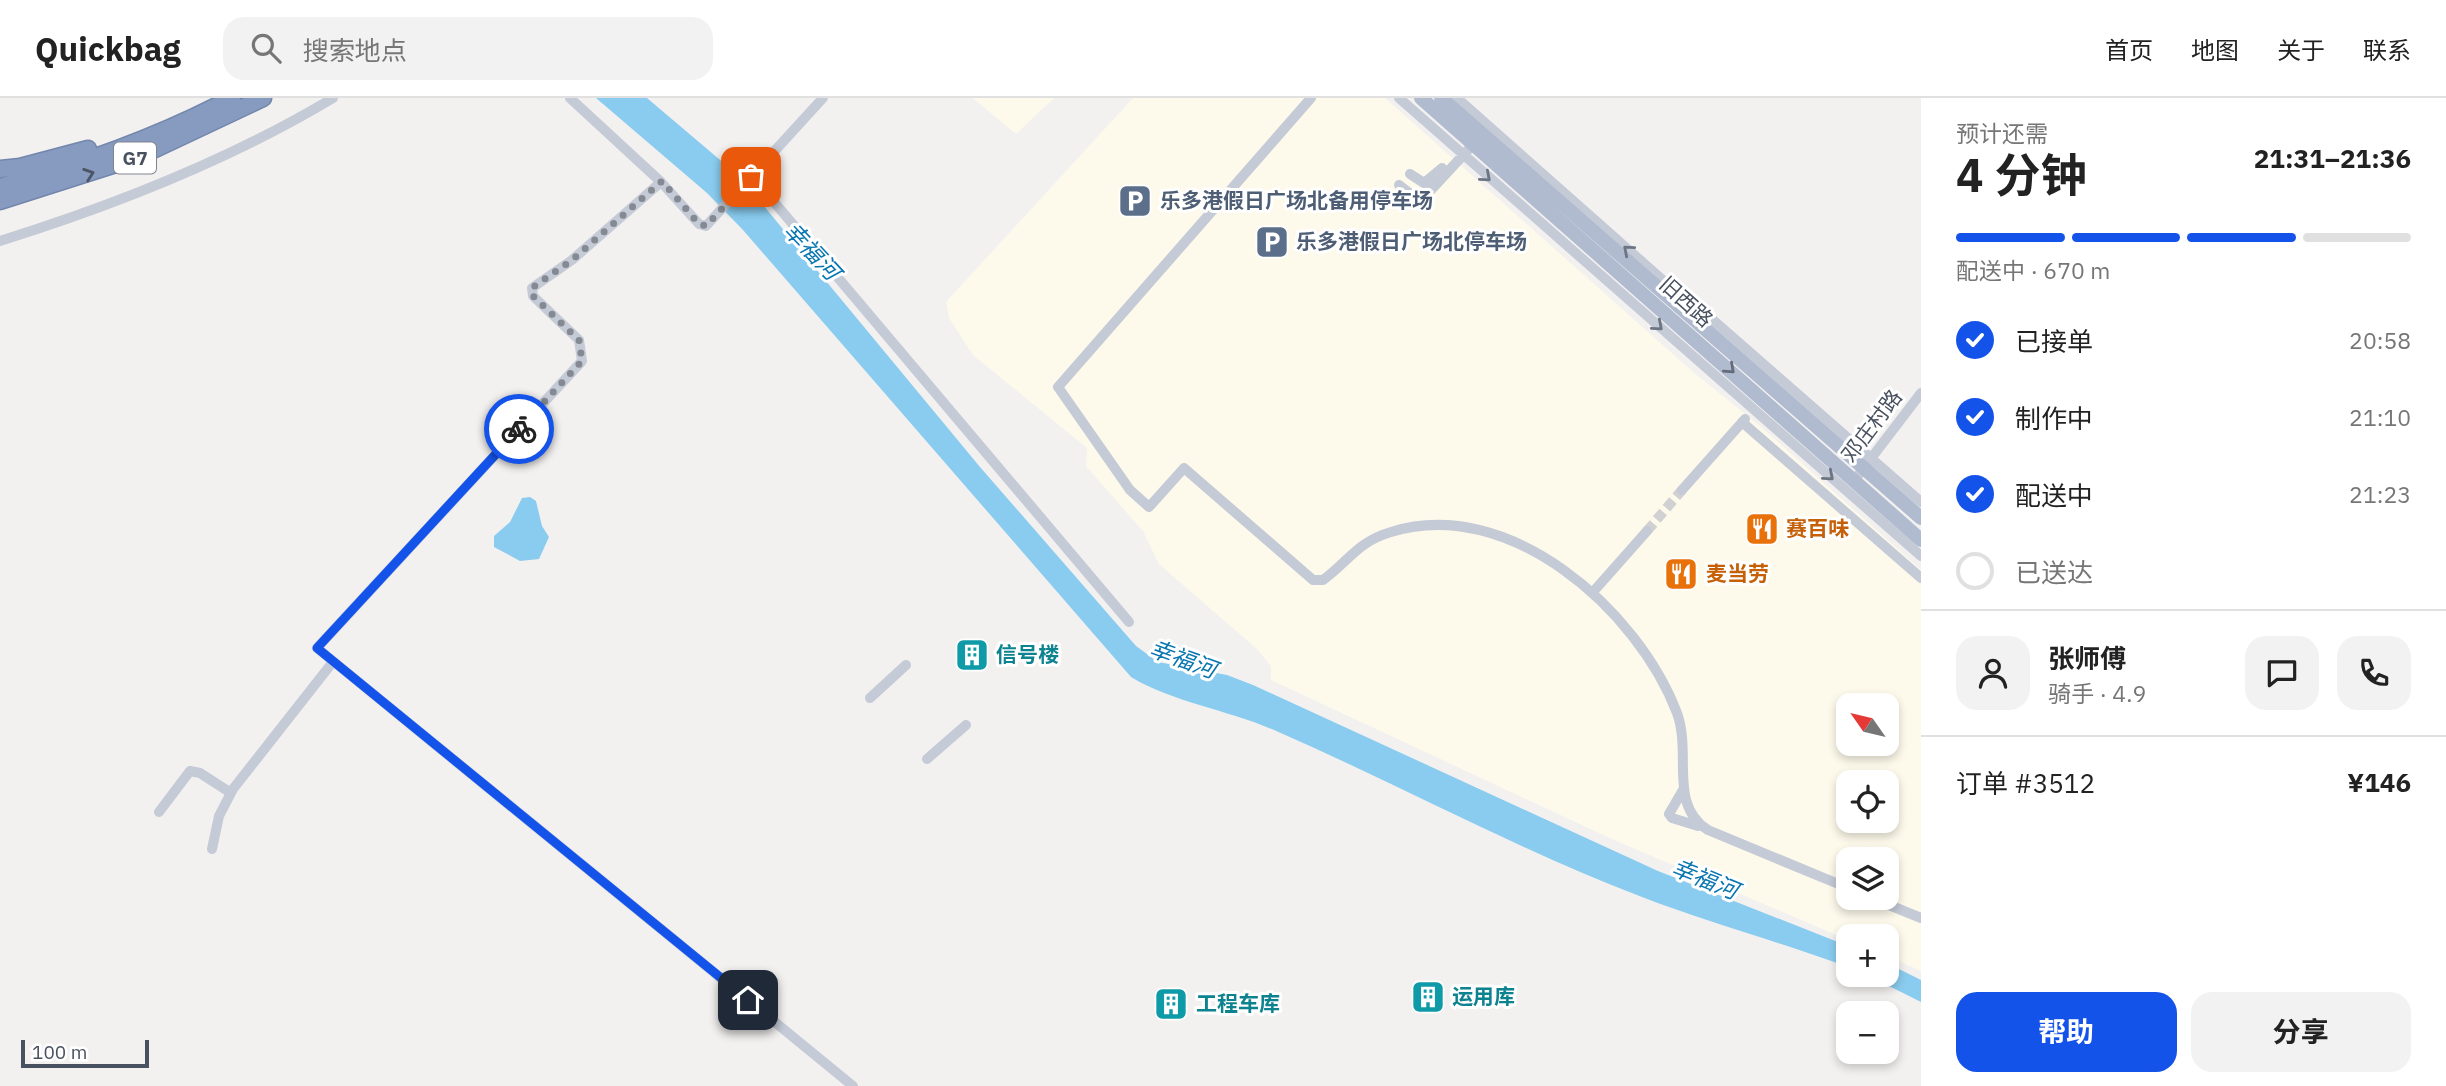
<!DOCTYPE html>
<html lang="zh">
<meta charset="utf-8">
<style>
:root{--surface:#fff;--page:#f2f2f2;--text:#222;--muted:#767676;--line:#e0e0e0;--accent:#1453ea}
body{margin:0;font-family:"IBM Plex Sans","Noto Sans SC",sans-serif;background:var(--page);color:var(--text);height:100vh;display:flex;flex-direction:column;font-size:26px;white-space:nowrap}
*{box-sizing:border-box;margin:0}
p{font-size:23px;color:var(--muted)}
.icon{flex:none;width:38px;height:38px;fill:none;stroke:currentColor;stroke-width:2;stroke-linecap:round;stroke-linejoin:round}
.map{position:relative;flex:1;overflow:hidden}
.details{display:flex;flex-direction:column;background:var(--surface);width:525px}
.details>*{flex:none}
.needle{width:46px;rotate:304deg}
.fabs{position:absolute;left:1836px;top:595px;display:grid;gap:14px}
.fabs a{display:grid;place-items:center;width:63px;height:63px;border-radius:14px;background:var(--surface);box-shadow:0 4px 10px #0003;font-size:35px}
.scale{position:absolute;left:21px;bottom:18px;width:128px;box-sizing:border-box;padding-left:7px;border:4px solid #48515f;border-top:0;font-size:19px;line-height:24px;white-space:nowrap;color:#48515f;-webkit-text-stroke:5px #fff;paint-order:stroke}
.pin{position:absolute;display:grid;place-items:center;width:60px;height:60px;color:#fff;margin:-30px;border-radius:14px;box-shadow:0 4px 10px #0006}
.courier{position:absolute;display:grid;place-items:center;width:70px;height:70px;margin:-35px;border:5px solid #1453ea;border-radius:50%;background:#fff;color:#222;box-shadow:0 2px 9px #0007}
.overview em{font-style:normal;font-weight:700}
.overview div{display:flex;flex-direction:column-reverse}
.overview{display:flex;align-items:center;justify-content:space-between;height:119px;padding:0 35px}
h1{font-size:46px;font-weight:700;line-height:52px}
.bar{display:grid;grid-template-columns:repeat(4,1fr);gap:10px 7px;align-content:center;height:84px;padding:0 35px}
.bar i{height:9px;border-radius:5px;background:var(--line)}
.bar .current{background:var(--accent)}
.bar p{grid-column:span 4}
.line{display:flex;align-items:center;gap:18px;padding:0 35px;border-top:2px solid var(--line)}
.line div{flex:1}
.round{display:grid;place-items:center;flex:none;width:74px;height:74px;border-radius:21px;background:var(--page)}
ol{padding:0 35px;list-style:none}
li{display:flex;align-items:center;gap:21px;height:77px}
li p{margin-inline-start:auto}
li .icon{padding:7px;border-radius:50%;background:var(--accent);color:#fff;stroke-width:4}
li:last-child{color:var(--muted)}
li i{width:38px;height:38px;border:4px solid var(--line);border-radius:50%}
.cta{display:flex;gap:14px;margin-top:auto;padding:14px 35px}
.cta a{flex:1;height:80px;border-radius:21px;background:var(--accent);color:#fff;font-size:28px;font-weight:700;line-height:80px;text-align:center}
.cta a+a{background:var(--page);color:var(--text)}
header{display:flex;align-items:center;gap:42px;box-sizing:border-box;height:98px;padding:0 35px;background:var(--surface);border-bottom:2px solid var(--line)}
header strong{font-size:33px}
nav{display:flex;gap:38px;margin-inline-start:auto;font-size:24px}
.search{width:490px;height:63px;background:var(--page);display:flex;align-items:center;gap:18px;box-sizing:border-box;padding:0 24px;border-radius:21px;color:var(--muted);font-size:26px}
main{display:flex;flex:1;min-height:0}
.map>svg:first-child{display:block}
.commercial{fill:#fdfaeb;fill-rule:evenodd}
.water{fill:#8accef}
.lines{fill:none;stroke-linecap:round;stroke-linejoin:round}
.minor-tunnel{stroke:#d1d1d3;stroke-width:10;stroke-dasharray:10 5;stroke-linecap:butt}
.highway-casing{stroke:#7286ac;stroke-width:19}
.minor{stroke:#c4cad6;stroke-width:10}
.major{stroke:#b0bbd0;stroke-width:14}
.highway{stroke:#879bc0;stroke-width:16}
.oneway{stroke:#4b5564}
.oneway2{stroke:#6d7583}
.oneway3{stroke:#626c7b}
.done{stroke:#848992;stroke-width:7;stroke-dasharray:0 12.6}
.route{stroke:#1453ea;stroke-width:9}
.labels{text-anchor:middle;stroke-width:6;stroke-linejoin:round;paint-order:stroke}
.shield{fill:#fff;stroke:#7f858f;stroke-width:2}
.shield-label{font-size:19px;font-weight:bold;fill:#48515f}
.service-label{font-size:21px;font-weight:bold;fill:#4e5e75;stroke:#fff;text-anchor:start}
.street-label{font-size:21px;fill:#48515f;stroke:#fff}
.food-label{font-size:21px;font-weight:bold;fill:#c56008;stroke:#fff;text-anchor:start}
.culture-label{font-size:21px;font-weight:bold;fill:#0d838f;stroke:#fff;text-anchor:start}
.water-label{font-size:23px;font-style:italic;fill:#0876b1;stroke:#fff}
</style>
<header>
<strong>Quickbag</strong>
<div class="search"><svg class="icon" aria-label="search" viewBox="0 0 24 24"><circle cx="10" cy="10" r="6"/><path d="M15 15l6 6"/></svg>搜索地点</div>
<nav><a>首页</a><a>地图</a><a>关于</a><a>联系</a></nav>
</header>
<main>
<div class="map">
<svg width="1921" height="988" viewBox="0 0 1921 988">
<rect width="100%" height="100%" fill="#f3f1f0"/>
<path class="commercial" d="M973,0h81l-38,36z
M1133,0h252l308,274 67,54 161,144v401l-34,-15 -1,-20h-38v4l-236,-101 -341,-159v-14l-14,-17 -98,-85 -16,-33 -57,-65 1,-18 -114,-93 -24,-37 -3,-16zM1848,607h38v39h-38zM1848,684h38v39h-38zM1848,761h38v39h-38z"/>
<path class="water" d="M596,0h51l92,78 241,291 156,179 22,16 69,13 26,10 405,186 190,75v21c-68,-25 -138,-44 -206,-70 -126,-48 -244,-113 -368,-167 -46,-20 -102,-28 -143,-53l-388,-447 -36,-37z
M530,399l6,4 6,25 7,11 -10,22 -19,2 -26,-14v-11l16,-14 12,-24z
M1887,865l34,17v22l-54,-27h19z"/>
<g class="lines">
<path class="minor-tunnel" d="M1647,433l35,-41"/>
<defs>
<path id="highway" d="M0,71l20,-2 68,-18
M0,89c79,-22 159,-50 232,-89
M0,103l138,-44 125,-59"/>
</defs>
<use href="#highway" class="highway-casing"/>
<path class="minor" d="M570,0l91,84
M823,0l-117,128 -7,-2 -38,-42 -89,78 -40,28 1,8 46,44 3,21 -265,287 536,438
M1311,0l-253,289 72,103 19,17 35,-39 129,112h10c26,-19 34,-38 68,-48 118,-37 247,78 286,181 15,41 -9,92 31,117l140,58
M1399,0l522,458
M1457,0l218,193 38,29 208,182
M1410,76l14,9 18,-15
M752,78l377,446
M1399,87l19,15 11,-8 39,-42
M0,143c115,-36 230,-81 333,-143
M1742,324l179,156
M1853,384l68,-89
M1682,392l63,-71
M1593,494l54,-61
M870,600l36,-33
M927,661l39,-34
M1683,692l-14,24 3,4 26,8
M159,714l31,-41 10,2 31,20
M212,751l7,-33 14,-27 99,-126
M1872,800l49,20"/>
<path class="major" d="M1421,0l500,442
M1441,0l480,420"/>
<use href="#highway" class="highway"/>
</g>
<defs><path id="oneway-chevron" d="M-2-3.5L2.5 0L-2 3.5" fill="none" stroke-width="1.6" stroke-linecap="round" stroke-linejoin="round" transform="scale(1.75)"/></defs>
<use class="oneway" href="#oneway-chevron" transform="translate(89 76) rotate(-19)"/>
<g class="oneway2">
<use href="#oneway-chevron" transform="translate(1486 79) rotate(41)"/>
<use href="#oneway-chevron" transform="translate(1628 152) rotate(-139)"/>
<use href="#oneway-chevron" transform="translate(1658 228) rotate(41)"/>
<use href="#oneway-chevron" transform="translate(1829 378) rotate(41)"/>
</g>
<use class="oneway3" href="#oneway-chevron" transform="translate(1730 271) rotate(42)"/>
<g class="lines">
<path class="done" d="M519,331l63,-68 -3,-21 -46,-44 -1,-8 40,-28 90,-79 37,43 7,2 45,-49"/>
<path class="route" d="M519,331l-202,219 431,352"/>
</g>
<defs>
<symbol id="parking-square" viewBox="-11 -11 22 22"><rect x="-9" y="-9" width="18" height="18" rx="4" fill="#5c6f8a" stroke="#fff"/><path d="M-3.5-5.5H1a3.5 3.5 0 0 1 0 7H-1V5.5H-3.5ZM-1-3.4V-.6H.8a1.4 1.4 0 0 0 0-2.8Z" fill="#fff"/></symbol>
<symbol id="restaurant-square" viewBox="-11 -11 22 22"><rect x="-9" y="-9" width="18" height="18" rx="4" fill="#e8710a" stroke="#fff"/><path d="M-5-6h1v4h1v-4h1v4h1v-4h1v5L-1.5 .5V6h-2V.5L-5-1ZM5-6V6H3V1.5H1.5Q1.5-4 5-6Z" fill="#fff"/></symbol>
<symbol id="building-square" viewBox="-11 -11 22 22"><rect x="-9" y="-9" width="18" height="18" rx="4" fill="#0f9aa8" stroke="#fff"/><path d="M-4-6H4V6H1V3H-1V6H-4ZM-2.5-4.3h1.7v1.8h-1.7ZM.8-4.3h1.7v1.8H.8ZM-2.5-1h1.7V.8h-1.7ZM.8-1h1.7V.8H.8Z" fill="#fff"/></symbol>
</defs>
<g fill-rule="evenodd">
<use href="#parking-square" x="1116" y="84" width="38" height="38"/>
<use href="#parking-square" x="1253" y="125" width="38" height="38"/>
<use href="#restaurant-square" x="1743" y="412" width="38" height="38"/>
<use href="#restaurant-square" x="1662" y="457" width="38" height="38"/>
<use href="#building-square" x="953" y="538" width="38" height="38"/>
<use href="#building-square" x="1409" y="880" width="38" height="38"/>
<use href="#building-square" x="1152" y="887" width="38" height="38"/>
</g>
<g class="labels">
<rect class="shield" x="114" y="44.5" width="42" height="31" rx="5"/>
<g class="shield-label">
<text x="135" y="67">G7</text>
</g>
<g class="service-label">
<text x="1160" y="110">乐多港假日广场北备用停车场</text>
<text x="1296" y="151">乐多港假日广场北停车场</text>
</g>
<g class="street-label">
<text transform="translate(1686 204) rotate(42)" y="7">旧西路</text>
<text transform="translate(1872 328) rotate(-53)" y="7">邓庄村路</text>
</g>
<g class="food-label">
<text x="1786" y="438">赛百味</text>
<text x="1706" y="483">麦当劳</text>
</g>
<g class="culture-label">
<text x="996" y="564">信号楼</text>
<text x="1452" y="906">运用库</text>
<text x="1196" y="913">工程车库</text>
</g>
<g class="water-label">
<text transform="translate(812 153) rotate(47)" y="8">幸福河</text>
<text transform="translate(1183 561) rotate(20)" y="8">幸福河</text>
<text transform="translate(1705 781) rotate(22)" y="8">幸福河</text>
</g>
</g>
</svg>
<div class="fabs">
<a><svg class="needle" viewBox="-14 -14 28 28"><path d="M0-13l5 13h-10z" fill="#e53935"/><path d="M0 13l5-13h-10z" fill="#767676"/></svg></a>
<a><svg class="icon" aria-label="locate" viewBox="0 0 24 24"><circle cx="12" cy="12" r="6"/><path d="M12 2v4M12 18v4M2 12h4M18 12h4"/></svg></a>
<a><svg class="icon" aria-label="layers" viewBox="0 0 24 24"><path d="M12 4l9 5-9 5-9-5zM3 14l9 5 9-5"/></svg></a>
<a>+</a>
<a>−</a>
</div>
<div class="scale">100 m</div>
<div class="pin" style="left:751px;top:79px;background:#ea580c"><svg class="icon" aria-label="bag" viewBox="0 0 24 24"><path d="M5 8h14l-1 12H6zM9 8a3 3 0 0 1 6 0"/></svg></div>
<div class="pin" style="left:748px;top:902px;background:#1f2937"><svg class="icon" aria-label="home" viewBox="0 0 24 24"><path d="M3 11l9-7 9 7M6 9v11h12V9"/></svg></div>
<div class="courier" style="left:519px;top:331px"><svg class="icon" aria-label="bike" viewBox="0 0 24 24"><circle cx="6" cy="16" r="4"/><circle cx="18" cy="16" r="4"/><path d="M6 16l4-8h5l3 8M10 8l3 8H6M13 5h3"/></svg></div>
</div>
<section class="details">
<div class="overview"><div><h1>4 分钟</h1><p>预计还需</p></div><em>21:31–21:36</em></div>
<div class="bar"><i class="current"></i><i class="current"></i><i class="current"></i><i></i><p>配送中 · 670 m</p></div>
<ol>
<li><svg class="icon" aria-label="check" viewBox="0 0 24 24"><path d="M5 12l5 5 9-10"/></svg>已接单<p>20:58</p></li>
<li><svg class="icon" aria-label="check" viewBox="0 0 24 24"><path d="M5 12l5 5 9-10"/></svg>制作中<p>21:10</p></li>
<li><svg class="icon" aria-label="check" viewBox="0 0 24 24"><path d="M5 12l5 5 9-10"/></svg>配送中<p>21:23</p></li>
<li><i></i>已送达</li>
</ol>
<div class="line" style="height:126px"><a class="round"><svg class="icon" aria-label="person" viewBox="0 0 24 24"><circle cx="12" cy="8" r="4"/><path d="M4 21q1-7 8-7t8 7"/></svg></a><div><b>张师傅</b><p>骑手 · 4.9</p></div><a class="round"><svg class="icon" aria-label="chat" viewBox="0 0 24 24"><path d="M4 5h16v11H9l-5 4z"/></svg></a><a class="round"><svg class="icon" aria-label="phone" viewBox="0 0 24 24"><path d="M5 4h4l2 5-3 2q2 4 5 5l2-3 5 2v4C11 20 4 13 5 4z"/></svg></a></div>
<div class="line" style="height:91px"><div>订单 #3512</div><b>¥146</b></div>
<div class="cta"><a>帮助</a><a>分享</a></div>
</section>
</main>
